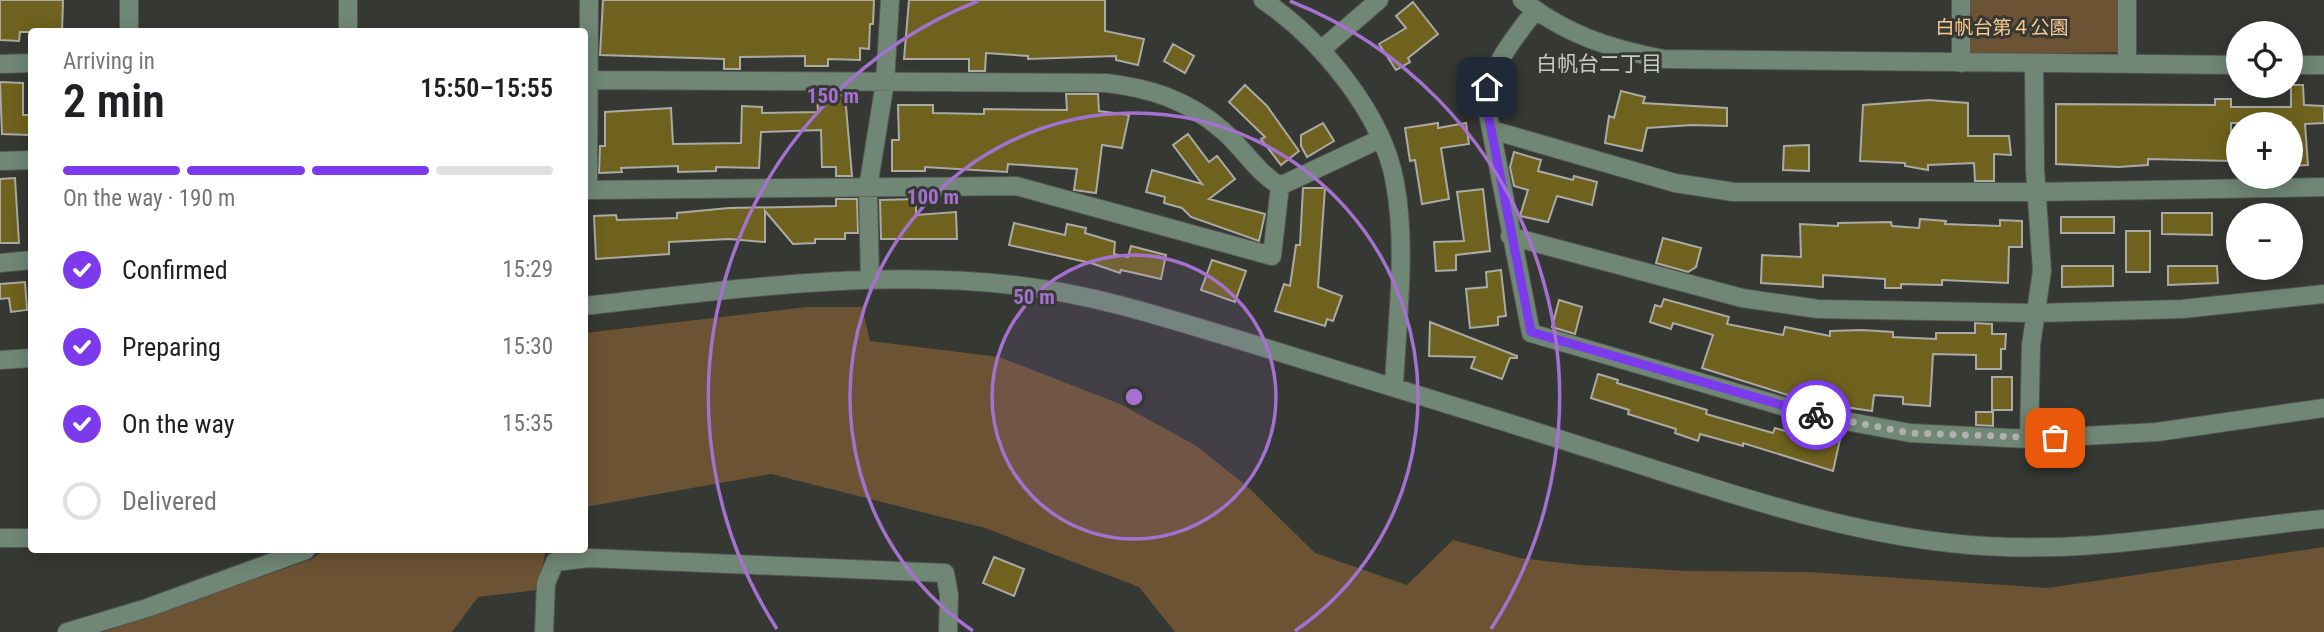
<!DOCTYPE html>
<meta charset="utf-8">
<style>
:root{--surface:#fff;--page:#f6f6f6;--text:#202124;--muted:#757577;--line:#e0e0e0;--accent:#7c3aed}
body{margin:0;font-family:"Roboto Condensed","Noto Sans JP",sans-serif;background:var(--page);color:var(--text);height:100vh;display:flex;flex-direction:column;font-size:26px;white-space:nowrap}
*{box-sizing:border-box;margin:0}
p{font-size:23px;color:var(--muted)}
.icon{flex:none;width:38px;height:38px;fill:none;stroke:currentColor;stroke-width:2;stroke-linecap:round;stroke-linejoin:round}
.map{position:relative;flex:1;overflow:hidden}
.panel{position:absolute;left:28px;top:28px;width:560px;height:525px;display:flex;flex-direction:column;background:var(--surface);border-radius:7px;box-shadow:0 4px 18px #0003}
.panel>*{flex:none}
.fabs{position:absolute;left:2226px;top:21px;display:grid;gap:14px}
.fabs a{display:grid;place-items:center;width:77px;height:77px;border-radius:50%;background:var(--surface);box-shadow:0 4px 18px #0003;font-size:35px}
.pin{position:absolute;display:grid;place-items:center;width:60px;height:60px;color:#fff;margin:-30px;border-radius:14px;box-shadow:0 4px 10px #0006}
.courier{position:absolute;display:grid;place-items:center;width:70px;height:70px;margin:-35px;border:5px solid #7c3aed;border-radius:50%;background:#fff;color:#222;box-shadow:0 2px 9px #0007}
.overview em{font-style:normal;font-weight:600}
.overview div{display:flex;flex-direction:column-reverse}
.overview{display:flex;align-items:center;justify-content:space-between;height:119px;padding:0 35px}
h1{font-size:46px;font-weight:600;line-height:52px}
.bar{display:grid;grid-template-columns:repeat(4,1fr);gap:10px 7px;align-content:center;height:84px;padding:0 35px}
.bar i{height:9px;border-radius:5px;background:var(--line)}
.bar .active{background:var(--accent)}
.bar p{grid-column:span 4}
ol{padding:0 35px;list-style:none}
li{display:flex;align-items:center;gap:21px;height:77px}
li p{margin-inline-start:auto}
li .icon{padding:7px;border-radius:50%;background:var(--accent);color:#fff;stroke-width:4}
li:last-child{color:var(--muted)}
li i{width:38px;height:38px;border:4px solid var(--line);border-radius:50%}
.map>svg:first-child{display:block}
.green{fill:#6c5333}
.building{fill:#6f621e;stroke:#abaaa5;stroke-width:2}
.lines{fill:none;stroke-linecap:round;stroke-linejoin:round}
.minor-casing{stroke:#545652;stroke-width:20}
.minor{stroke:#708775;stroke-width:18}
.done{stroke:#b0b1ae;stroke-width:7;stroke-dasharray:0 12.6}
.route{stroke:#7c3aed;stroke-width:9}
.ring{fill:none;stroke:#a471d0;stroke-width:3.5}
.labels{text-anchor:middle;stroke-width:6;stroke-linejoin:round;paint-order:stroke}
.park-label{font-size:19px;fill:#fac98e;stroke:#363834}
.neighbourhood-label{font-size:21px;fill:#c9cbc6;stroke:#363834}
.centre{fill:#a471d0;stroke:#363834;stroke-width:3.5}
.ring-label{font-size:21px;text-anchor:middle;font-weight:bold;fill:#a471d0;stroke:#363834;stroke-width:6;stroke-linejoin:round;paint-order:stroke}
</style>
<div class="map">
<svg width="2324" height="632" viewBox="0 0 2324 632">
<rect width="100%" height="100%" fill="#363834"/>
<path class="green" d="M1967,0h153v52l-153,3z
M807,307h55l8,34 129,16 121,47 78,43 52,42 65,64 92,32 46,-45 67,18 60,7 107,6 121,1 240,16 276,-41v85h-1149l-36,-45 -154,-59 -214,-54 -186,33v-174z
M324,550h222l-8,40 -60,7 -26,35h-349l209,-73z"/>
<path class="building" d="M0,0h63l-1,32h-42l-1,9 -19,-1z
M603,0h271l-1,24h-3l-1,25 -9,-1v12l-32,-1v7h-23v-10l-65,1v12h-16v-10l-124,-4z
M909,0h196v31l39,8 -6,26 -22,-5v-4l-88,3v-3l-42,-3 -1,18h-16v-12h-65z
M1413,2l25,32 -30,24 2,4 -14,8 -17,-26 27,-16 -10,-12z
M1173,44l21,12 -9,17 -21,-12z
M0,82l23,1v32h6v20l-27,-1z
M1245,85l22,21 32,45 -18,14 -20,-26 4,-2 -36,-35z
M2291,85h12l1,20 20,1v17l-19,1 3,41 -17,1v-44l-60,1v38l-83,-2v6l-30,2 -62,-3v-60l159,1v-6h16v8h60z
M1621,91l24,6 -2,6 84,5v18l-35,-1 -45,3 -5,23 -37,-8 4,-27 5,2z
M1066,94h32l1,17 30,4 -7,33 -20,-3 -6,48 -22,-3 3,-21 -69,-5 -1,8 -82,-5v4h-33v-31h7l-1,-35h35v8l51,1v-5l83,1z
M845,95l7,81h-16v-9h-14l-1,-37 -60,2 -2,36 -43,-1v4l-38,1v-6l-57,2 1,4 -23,1 1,-27h5v-34l66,-4 2,36 68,-1 1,-37 20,1v6l56,-1 -1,-16z
M1929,100l39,3v33h41l2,19 -17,-1v27h-19l-1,-18 -46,2v5l-23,-4v-3l-45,-2 3,-56z
M1323,123l11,18 -27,16 -6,-11v-11z
M1438,123v5l28,-5 3,21 -28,4 8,51 -27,5 -7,-44 -5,1 -5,-33z
M1188,134l21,28 8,-6 18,23 -26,20 56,15 -6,27 -68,-24 -9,-9 -18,-5 1,-6 -19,-5 6,-22 50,14 -29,-39z
M1809,145v26l-26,-1 1,-24z
M1514,152l27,8 -3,11 35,9 1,-4 23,6 -5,23 -35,-9 -9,26 -28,-6 8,-26 -14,-4 -4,-19z
M15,178l4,65h-19v-64z
M1303,188h22l-7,99 24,9 -9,25 -6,-2 -2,7 -50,-15 9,-27 6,2 6,-41h4z
M1483,189l7,62 -34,4v15l-20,1 -2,-29 30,-1 -7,-49z
M836,199h21l1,34h-13v6h-30v4l-22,1 -28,-33v31l-36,-3 -60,3v12l-73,5 -2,-43 22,-1 1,5 60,-2v-5l52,-5 107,-2z
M916,199v16l40,-3 1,27h-76l-1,-39z
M2162,213h50v22l-50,-1z
M2061,217h53v16h-53z
M1920,219l26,2 -1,3 55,2v-6l22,1v26h-13l-1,36 -66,-3v5l-41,-1v4h-16v-9l-62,-4v12l-62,-4 1,-28 39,2 -1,-33 38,2v-3l53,-1 1,4 27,2z
M1014,223l51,12 2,-11 19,4 -1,5 30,9 -1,12 14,3 3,-11 35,9 -5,24 -40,-9 -1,3 -29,-10 -82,-18z
M2126,231h24v41h-24z
M1663,238l38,10 -5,19 -8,5 -32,-9z
M1212,260l34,11 -11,31 -34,-12z
M2062,266h51v20l-51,1z
M2168,266h49l1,17 -50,2z
M1501,270l5,46 -8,1v8l-28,3 -4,-39 21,-2 -1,-15z
M25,282l2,28 -16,2 -2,-14 -9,1v-15z
M1664,299l65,18 -2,7 56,11 2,-8 45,9v-5l32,-1 31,2v5l43,2v-6h39v-10l17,1v10h14l-1,15h-4v20h-25v-14l-43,-1 -3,52 -27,-2v-7l-29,-2 -2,16 -62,-9 -108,-34 11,-33 -40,-12 -2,6 -21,-7 5,-17 6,2z
M1559,300l23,7 -7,27 -23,-7z
M1430,322l87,34v2h-7l-8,21 -31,-11 4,-11 -46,-1z
M1598,374l20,6 -1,3 90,27 -1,4 67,19 2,-5 38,11 2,-10 26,6 -8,36 -90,-28v3l-43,-12 -2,7 -23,-8 1,-4 -48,-15 1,-4 -38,-12z
M1992,377h20v33h-20z
M1976,412h17v14l-17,-1z
M994,557l30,12 -10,27 -31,-13z"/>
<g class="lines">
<defs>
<path id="minor" d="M589,0l-1,190 428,-4 256,70 8,-70 100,-47
M1263,0c56,38 120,113 132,183 12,65 2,137 -1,203
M1522,0c43,34 88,49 142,59l574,6
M1535,11c-21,27 -47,58 -49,93l45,229 282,82 97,18 119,6 2,-94 11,-74 -7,-102 -1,-105
M129,32v-32
M348,32v-32
M1322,49l57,-49
M1961,63v-63
M0,64l32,-1
M2127,64v-64
M2291,65h33
M589,80l517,3c44,5 81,17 115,46 22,18 34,42 59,57
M1492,130l183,53 59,9h302l288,-5
M0,161l32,-1
M1510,236l232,62 76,11 219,4 145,-4 142,-15
M0,263l32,-3
M870,280l-2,-92 17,-106 5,-82
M584,306c145,-16 291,-38 437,-20 77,9 151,34 225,56 126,38 251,77 376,117 107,34 216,72 328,84 131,15 246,-12 374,-24
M0,360l32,-2
M2029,439l128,-7 167,-24
M0,538h32
M67,632l80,-24 159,-58
M544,632l2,-49 9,-21 34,-4 356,15 4,22 -1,37"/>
</defs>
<use href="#minor" class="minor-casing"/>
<use href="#minor" class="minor"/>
</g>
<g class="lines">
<path class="done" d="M1816,415l94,18 145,5"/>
<path class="route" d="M1487,87l-1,17 45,228 285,83"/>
</g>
<circle cx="1134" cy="397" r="142" fill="#a471d0" fill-opacity=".12"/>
<g class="ring">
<circle cx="1134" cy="397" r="142"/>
<path d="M973 631A284 284 0 1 1 1295 631"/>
<path d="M777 629A426 426 0 0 1 978 1M1290 1A426 426 0 0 1 1491 629"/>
</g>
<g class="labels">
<g class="park-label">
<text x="2002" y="34">白帆台第４公園</text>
</g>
<g class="neighbourhood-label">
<text x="1599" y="71">白帆台二丁目</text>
</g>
</g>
<circle cx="1134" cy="397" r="10" class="centre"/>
<g class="ring-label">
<text x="833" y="103">150 m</text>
<text x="933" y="204">100 m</text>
<text x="1034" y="304">50 m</text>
</g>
</svg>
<div class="fabs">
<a><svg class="icon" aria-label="locate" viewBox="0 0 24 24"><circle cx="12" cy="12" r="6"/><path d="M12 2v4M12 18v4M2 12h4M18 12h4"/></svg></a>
<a>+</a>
<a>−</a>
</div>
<div class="pin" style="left:2055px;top:438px;background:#ea580c"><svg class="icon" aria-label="bag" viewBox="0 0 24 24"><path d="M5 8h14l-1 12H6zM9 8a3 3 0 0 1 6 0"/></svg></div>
<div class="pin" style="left:1487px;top:87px;background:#1f2937"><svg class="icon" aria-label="home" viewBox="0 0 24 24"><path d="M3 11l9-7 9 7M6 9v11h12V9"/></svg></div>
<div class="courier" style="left:1816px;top:415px"><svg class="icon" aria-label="bike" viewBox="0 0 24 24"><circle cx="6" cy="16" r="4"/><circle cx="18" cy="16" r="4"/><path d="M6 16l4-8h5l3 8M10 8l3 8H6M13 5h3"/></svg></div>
<section class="panel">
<div class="overview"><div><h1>2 min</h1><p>Arriving in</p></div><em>15:50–15:55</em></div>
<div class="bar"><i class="active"></i><i class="active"></i><i class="active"></i><i></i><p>On the way · 190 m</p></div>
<ol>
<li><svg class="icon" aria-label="check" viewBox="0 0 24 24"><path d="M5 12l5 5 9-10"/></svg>Confirmed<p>15:29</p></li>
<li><svg class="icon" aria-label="check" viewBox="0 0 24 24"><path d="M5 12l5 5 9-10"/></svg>Preparing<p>15:30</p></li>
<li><svg class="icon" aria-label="check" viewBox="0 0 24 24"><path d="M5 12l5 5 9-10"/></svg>On the way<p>15:35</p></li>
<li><i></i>Delivered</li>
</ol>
</section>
</div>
